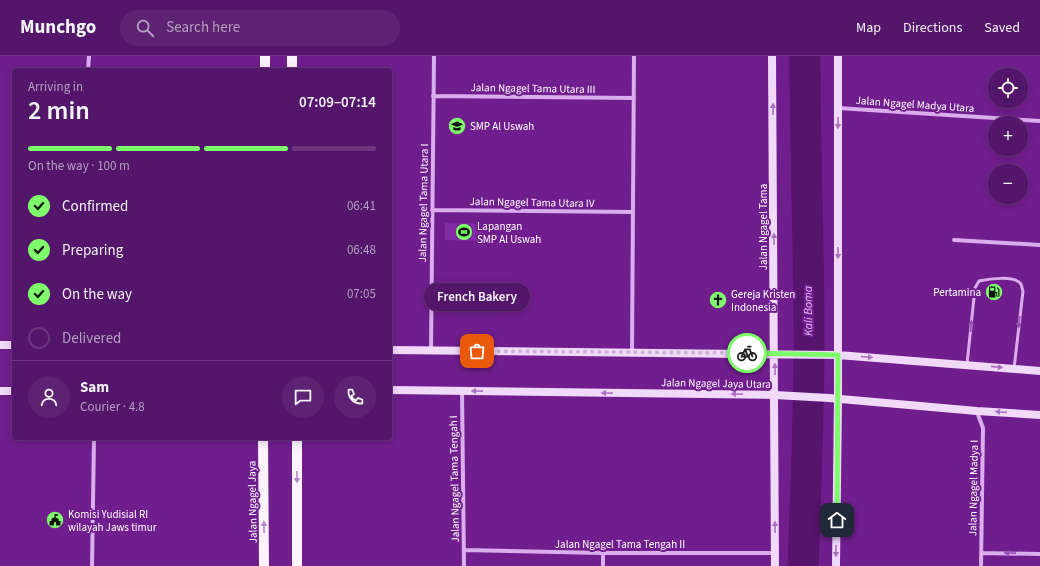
<!DOCTYPE html>
<meta charset="utf-8">
<style>
:root{--surface:#54166a;--page:#5d2372;--text:#f1f3f6;--muted:#b59fc1;--line:#6a357e;--accent:#7efc6c}
body{margin:0;font-family:"Source Sans 3",sans-serif;background:var(--page);color:var(--text);height:100vh;display:flex;flex-direction:column;font-size:15px;white-space:nowrap}
*{box-sizing:border-box;margin:0}
p{font-size:13px;color:var(--muted)}
.icon{flex:none;width:22px;height:22px;fill:none;stroke:currentColor;stroke-width:2;stroke-linecap:round;stroke-linejoin:round}
.map{position:relative;flex:1;overflow:hidden}
.panel{position:absolute;left:12px;top:12px;width:380px;height:372px;display:flex;flex-direction:column;background:var(--surface);border-radius:4px;box-shadow:0 2px 10px #0003,0 0 0 1px var(--line)}
.panel>*{flex:none}
.tools{position:absolute;left:988px;top:12px;display:grid;gap:8px}
.tools a{display:grid;place-items:center;width:40px;height:40px;border-radius:50%;background:var(--surface);box-shadow:0 2px 10px #0003,0 0 0 1px var(--line);font-size:20px}
.pin{position:absolute;display:grid;place-items:center;width:34px;height:34px;color:#fff;margin:-17px;border-radius:8px;box-shadow:0 2px 6px #0006}
.courier{position:absolute;display:grid;place-items:center;width:40px;height:40px;margin:-20px;border:3px solid #7efc6c;border-radius:50%;background:#fff;color:#222;box-shadow:0 1px 5px #0007}
.bubble{position:absolute;height:28px;border-radius:14px;background:var(--surface);box-shadow:0 2px 10px #0003,0 0 0 1px var(--line);font-size:13px;font-weight:600;line-height:28px;text-align:center}
.head em{font-style:normal;font-weight:600}
.head div{display:flex;flex-direction:column-reverse}
.head{display:flex;align-items:center;justify-content:space-between;height:68px;padding:0 16px}
h1{font-size:26px;font-weight:600;line-height:30px}
.bar{display:grid;grid-template-columns:repeat(4,1fr);gap:6px 4px;align-content:center;height:48px;padding:0 16px}
.bar i{height:5px;border-radius:3px;background:var(--line)}
.bar .active{background:var(--accent)}
.bar p{grid-column:span 4}
.line{display:flex;align-items:center;gap:10px;padding:0 16px;border-top:1px solid var(--line)}
.line div{flex:1}
.round{display:grid;place-items:center;flex:none;width:42px;height:42px;border-radius:21px;background:var(--page)}
ol{padding:0 16px;list-style:none}
li{display:flex;align-items:center;gap:12px;height:44px}
li p{margin-inline-start:auto}
li .icon{padding:4px;border-radius:50%;background:var(--accent);color:#111;stroke-width:4}
li:last-child{color:var(--muted)}
li i{width:22px;height:22px;border:2px solid var(--line);border-radius:50%}
header{display:flex;align-items:center;gap:24px;box-sizing:border-box;height:56px;padding:0 20px;background:var(--surface);border-bottom:1px solid var(--line)}
header strong{font-size:19px}
nav{display:flex;gap:22px;margin-inline-start:auto;font-size:14px}
.search{width:280px;height:36px;background:var(--page);display:flex;align-items:center;gap:10px;box-sizing:border-box;padding:0 14px;border-radius:22px;color:var(--muted);font-size:15px}
.map>svg:first-child{display:block}
.green{fill:#842aa9}
.lines{fill:none;stroke-linecap:round;stroke-linejoin:round}
.river{stroke:#56146d;stroke-width:31}
.lane{stroke:#daaded;stroke-width:3}
.street{stroke:#daaded;stroke-width:4}
.secondary{stroke:#f1d9fa;stroke-width:8}
.primary{stroke:#fcf3ff;stroke-width:10}
.oneway{fill:#aa72bf}
.oneway2{fill:#9550af}
.oneway3{fill:#b688c6}
.done{stroke:#cdb0d7;stroke-width:4;stroke-dasharray:0 7.2}
.route{stroke:#7efc6c;stroke-width:5}
.labels{text-anchor:middle;stroke-width:4;stroke-linejoin:round;paint-order:stroke}
.street-label{font-size:11px;fill:#fff;stroke:#701e8e}
.poi-label{font-size:11px;fill:#fff;stroke:#701e8e;text-anchor:start}
.water-label{font-size:12px;font-style:italic;fill:#e2b9f4;stroke:#701e8e}
</style>
<header>
<strong>Munchgo</strong>
<div class="search"><svg class="icon" aria-label="search" viewBox="0 0 24 24"><circle cx="10" cy="10" r="6"/><path d="M15 15l6 6"/></svg>Search here</div>
<nav><a>Map</a><a>Directions</a><a>Saved</a></nav>
</header>
<div class="map">
<svg width="1040" height="510" viewBox="0 0 1040 510">
<rect width="100%" height="100%" fill="#701e8e"/>
<path class="green" d="M445,167l38,1v17l-38,-1z"/>
<g class="lines">
<path class="river" d="M803,510c3,-75 6,-151 6,-226 0,-95 -4,-189 -4,-284"/>
<path class="lane" d="M967,308l8,-76 4,-7c9,-2 36,-6 42,3 1,2 1,5 2,7l-9,78"/>
<path class="street" d="M88,14l1,-14
M433,40l201,2
M838,52l202,13
M432,154l200,2
M954,184l86,5
M431,295l3,-295
M632,296l2,-296
M462,335l2,175
M977,356l6,16 -2,138
M464,494l139,3h172
M603,497v13
M981,497l59,1
M92,510l2,-128"/>
<path class="secondary" d="M772,0l3,510
M0,289h14
M390,294l448,5 202,16
M390,334l385,5 54,3 148,13 63,4
M0,335h14
M836,510l2,-167v-343"/>
<path class="primary" d="M292,0v14
M265,14v-14
M263,382l1,128
M297,510v-128"/>
</g>
<defs><path id="oneway-solid" d="M-6-.8H1V-3.2L6.5 0L1 3.2V.8H-6Z"/></defs>
<g class="oneway">
<use href="#oneway-solid" transform="translate(773 53) rotate(-90)"/>
<use href="#oneway-solid" transform="translate(838 67) rotate(90)"/>
<use href="#oneway-solid" transform="translate(774 183) rotate(-90)"/>
<use href="#oneway-solid" transform="translate(838 197) rotate(90)"/>
<use href="#oneway-solid" transform="translate(867 301) rotate(4)"/>
<use href="#oneway-solid" transform="translate(997 311) rotate(6)"/>
<use href="#oneway-solid" transform="translate(775 313) rotate(-91)"/>
<use href="#oneway-solid" transform="translate(477 335) rotate(-179)"/>
<use href="#oneway-solid" transform="translate(607 337) rotate(-179)"/>
<use href="#oneway-solid" transform="translate(737 338) rotate(-179)"/>
<use href="#oneway-solid" transform="translate(1001 356) rotate(-176)"/>
<use href="#oneway-solid" transform="translate(775 471) rotate(-90)"/>
<use href="#oneway-solid" transform="translate(836 495) rotate(91)"/>
</g>
<g class="oneway2">
<use href="#oneway-solid" transform="translate(1019 266) rotate(97)"/>
<use href="#oneway-solid" transform="translate(971 270) rotate(-84)"/>
<use href="#oneway-solid" transform="translate(1010 497) rotate(-179)"/>
</g>
<g class="oneway3">
<use href="#oneway-solid" transform="translate(297 421) rotate(90)"/>
<use href="#oneway-solid" transform="translate(264 471) rotate(-91)"/>
</g>
<g class="lines">
<path class="done" d="M477,295l270,2"/>
<path class="route" d="M747,297l91,2 -1,165"/>
</g>
<defs>
<symbol id="school-disc" viewBox="-11 -11 22 22"><circle r="9.5" fill="#7efc6c" stroke="#701e8e"/><path d="M0-5L7-2L0 1L-7-2ZM-4 1L0 2.5L4 1V4Q0 6-4 4Z" fill="#111"/></symbol>
<symbol id="stadium-disc" viewBox="-11 -11 22 22"><circle r="9.5" fill="#7efc6c" stroke="#701e8e"/><path d="M0-5a6.5 5 0 1 0 0 10a6.5 5 0 1 0 0-10ZM-3.5-1.8h7v3.6h-7Z" fill="#111"/></symbol>
<symbol id="fuel-disc" viewBox="-11 -11 22 22"><circle r="9.5" fill="#7efc6c" stroke="#701e8e"/><path d="M-5.5-6h7V0h2V4h1.3V-2.5L3-4.5l.8-.8L6-3V5H2.5V1h-1V6h-7ZM-4.2-4.7v3.2H.2V-4.7Z" fill="#111"/></symbol>
<symbol id="church-disc" viewBox="-11 -11 22 22"><circle r="9.5" fill="#7efc6c" stroke="#701e8e"/><path d="M-1.2-6h2.4v3.5h3.3v2.4h-3.3V6h-2.4V-.1h-3.3v-2.4h3.3Z" fill="#111"/></symbol>
<symbol id="civic-disc" viewBox="-11 -11 22 22"><circle r="9.5" fill="#7efc6c" stroke="#701e8e"/><path d="M-.6-6.5H3V-4.5H.6V-3L4-1V1h2V6H-6V1h2V-1L-.6-3ZM-1.2 2.5V6h2.4V2.5Z" fill="#111"/></symbol>
</defs>
<g fill-rule="evenodd">
<use href="#school-disc" x="447" y="60" width="20" height="20"/>
<use href="#stadium-disc" x="454" y="166" width="20" height="20"/>
<use href="#fuel-disc" x="984" y="226" width="20" height="20"/>
<use href="#church-disc" x="708" y="234" width="20" height="20"/>
<use href="#civic-disc" x="45" y="454" width="20" height="20"/>
</g>
<g class="labels">
<g class="street-label">
<text transform="translate(533 32) rotate(1)" y="4">Jalan Ngagel Tama Utara III</text>
<text transform="translate(915 48) rotate(4)" y="4">Jalan Ngagel Madya Utara</text>
<text transform="translate(532 146) rotate(1)" y="4">Jalan Ngagel Tama Utara IV</text>
<text transform="translate(423 147) rotate(-89)" y="4">Jalan Ngagel Tama Utara I</text>
<text transform="translate(763 171) rotate(-90)" y="4">Jalan Ngagel Tama</text>
<text transform="translate(716 327) rotate(1)" y="4">Jalan Ngagel Jaya Utara</text>
<text transform="translate(454 423) rotate(-91)" y="4">Jalan Ngagel Tama Tengah I</text>
<text transform="translate(973 432) rotate(-89)" y="4">Jalan Ngagel Madya I</text>
<text transform="translate(252 446) rotate(-91)" y="4">Jalan Ngagel Jaya</text>
<text x="620" y="492">Jalan Ngagel Tama Tengah II</text>
</g>
<g class="poi-label">
<text x="470" y="74">SMP Al Uswah</text>
<text x="477" y="174">Lapangan<tspan x="477" dy="13">SMP Al Uswah</tspan></text>
<text x="981" y="240" text-anchor="end">Pertamina</text>
<text x="731" y="242">Gereja Kristen<tspan x="731" dy="13">Indonesia</tspan></text>
<text x="68" y="462">Komisi Yudisial RI<tspan x="68" dy="13">wilayah Jaws timur</tspan></text>
</g>
<g class="water-label">
<text transform="translate(808 255) rotate(-91)" y="4">Kali Boma</text>
</g>
</g>
</svg>
<div class="tools">
<a><svg class="icon" aria-label="locate" viewBox="0 0 24 24"><circle cx="12" cy="12" r="6"/><path d="M12 2v4M12 18v4M2 12h4M18 12h4"/></svg></a>
<a>+</a>
<a>−</a>
</div>
<div class="pin" style="left:477px;top:295px;background:#ea580c"><svg class="icon" aria-label="bag" viewBox="0 0 24 24"><path d="M5 8h14l-1 12H6zM9 8a3 3 0 0 1 6 0"/></svg></div>
<div class="pin" style="left:837px;top:464px;background:#1f2937"><svg class="icon" aria-label="home" viewBox="0 0 24 24"><path d="M3 11l9-7 9 7M6 9v11h12V9"/></svg></div>
<div class="courier" style="left:747px;top:297px"><svg class="icon" aria-label="bike" viewBox="0 0 24 24"><circle cx="6" cy="16" r="4"/><circle cx="18" cy="16" r="4"/><path d="M6 16l4-8h5l3 8M10 8l3 8H6M13 5h3"/></svg></div>
<div class="bubble" style="left:424px;top:227px;width:106px">French Bakery</div>
<section class="panel">
<div class="head"><div><h1>2 min</h1><p>Arriving in</p></div><em>07:09–07:14</em></div>
<div class="bar"><i class="active"></i><i class="active"></i><i class="active"></i><i></i><p>On the way · 100 m</p></div>
<ol>
<li><svg class="icon" aria-label="check" viewBox="0 0 24 24"><path d="M5 12l5 5 9-10"/></svg>Confirmed<p>06:41</p></li>
<li><svg class="icon" aria-label="check" viewBox="0 0 24 24"><path d="M5 12l5 5 9-10"/></svg>Preparing<p>06:48</p></li>
<li><svg class="icon" aria-label="check" viewBox="0 0 24 24"><path d="M5 12l5 5 9-10"/></svg>On the way<p>07:05</p></li>
<li><i></i>Delivered</li>
</ol>
<div class="line" style="height:72px"><a class="round"><svg class="icon" aria-label="person" viewBox="0 0 24 24"><circle cx="12" cy="8" r="4"/><path d="M4 21q1-7 8-7t8 7"/></svg></a><div><b>Sam</b><p>Courier · 4.8</p></div><a class="round"><svg class="icon" aria-label="chat" viewBox="0 0 24 24"><path d="M4 5h16v11H9l-5 4z"/></svg></a><a class="round"><svg class="icon" aria-label="phone" viewBox="0 0 24 24"><path d="M5 4h4l2 5-3 2q2 4 5 5l2-3 5 2v4C11 20 4 13 5 4z"/></svg></a></div>
</section>
</div>
